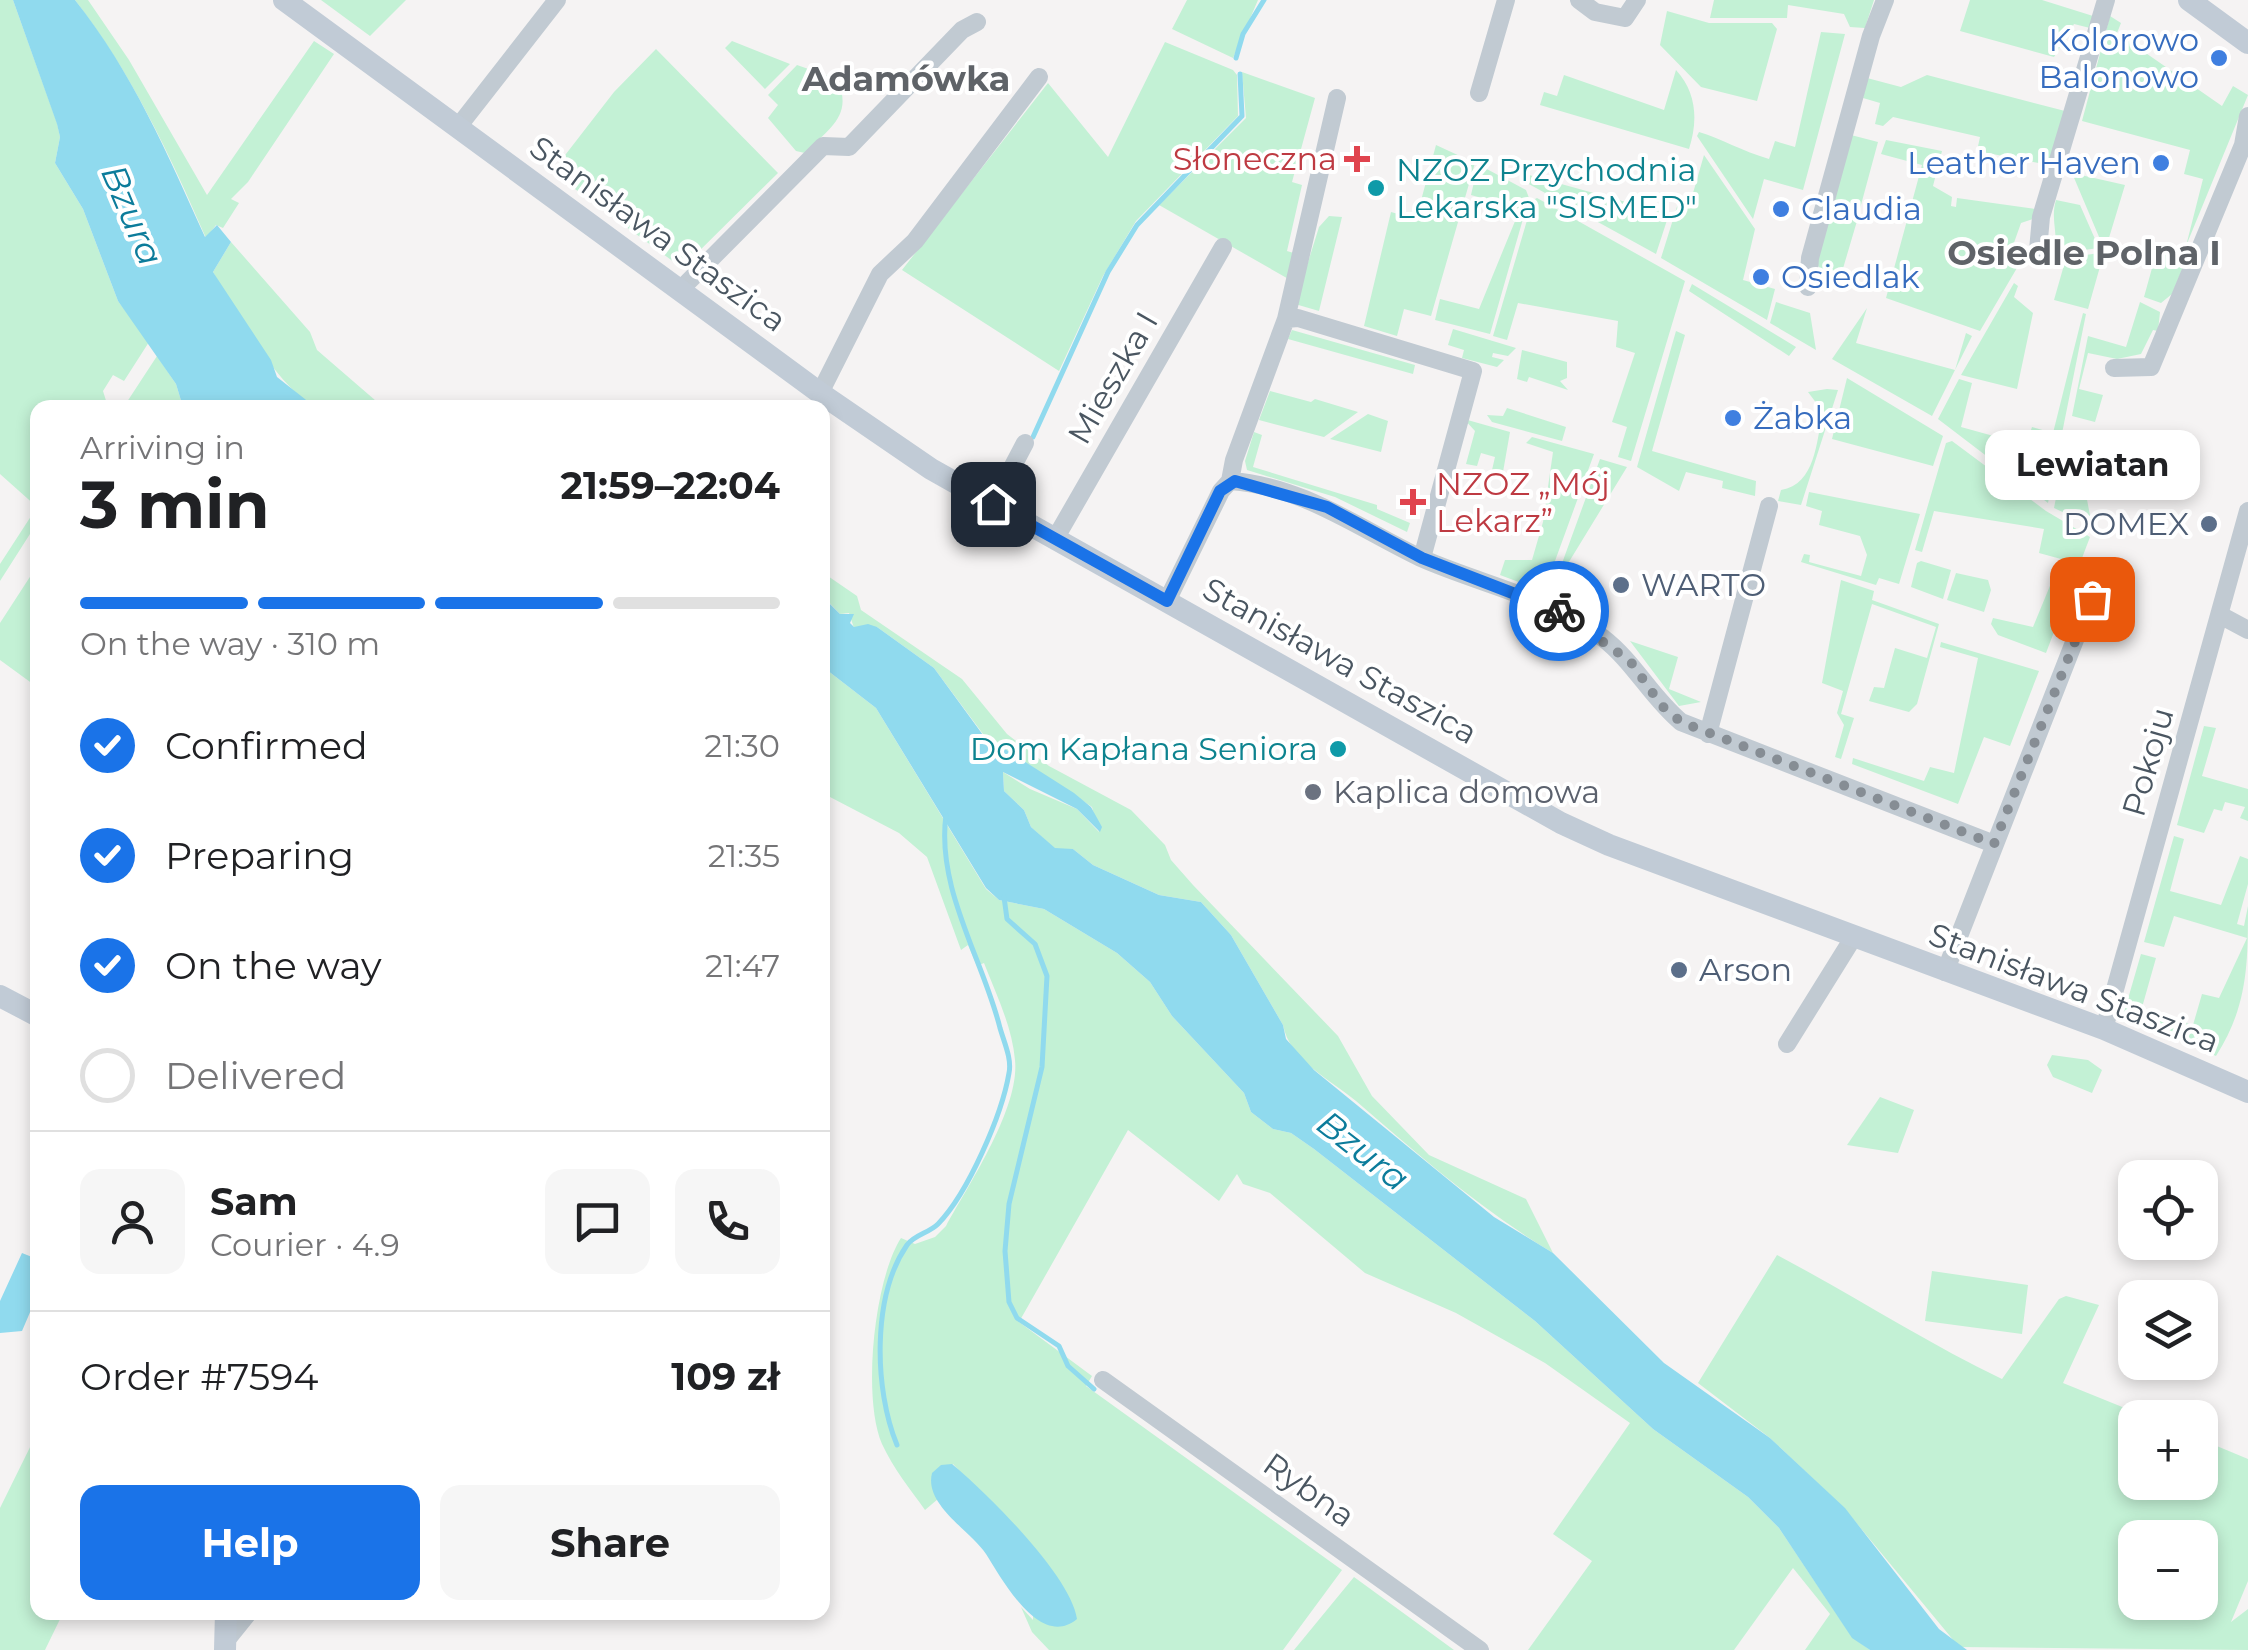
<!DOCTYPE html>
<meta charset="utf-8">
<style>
:root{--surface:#fff;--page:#f6f6f6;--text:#202124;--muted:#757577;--line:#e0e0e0;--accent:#1a73e8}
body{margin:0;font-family:Montserrat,sans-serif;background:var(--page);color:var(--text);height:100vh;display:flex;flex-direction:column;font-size:38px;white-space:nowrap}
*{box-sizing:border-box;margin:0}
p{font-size:32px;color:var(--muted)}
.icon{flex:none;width:55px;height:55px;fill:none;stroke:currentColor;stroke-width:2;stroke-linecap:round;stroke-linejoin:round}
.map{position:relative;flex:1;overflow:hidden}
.drawer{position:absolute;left:30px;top:400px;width:800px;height:1220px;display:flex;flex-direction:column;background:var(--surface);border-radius:20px;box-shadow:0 5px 15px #0003}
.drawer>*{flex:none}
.fabs{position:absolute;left:2118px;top:1160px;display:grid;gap:20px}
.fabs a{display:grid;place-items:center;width:100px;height:100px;border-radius:20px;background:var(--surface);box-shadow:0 5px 15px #0003;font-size:50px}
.pin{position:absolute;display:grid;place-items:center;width:85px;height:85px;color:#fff;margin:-42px;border-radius:20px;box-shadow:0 5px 15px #0006}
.courier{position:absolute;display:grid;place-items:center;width:100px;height:100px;margin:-50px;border:8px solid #1a73e8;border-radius:50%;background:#fff;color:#222;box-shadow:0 2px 12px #0007}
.bubble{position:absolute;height:70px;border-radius:20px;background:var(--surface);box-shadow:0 5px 15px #0003;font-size:32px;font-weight:700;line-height:70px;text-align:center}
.head em{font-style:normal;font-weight:700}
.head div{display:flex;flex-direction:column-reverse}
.head{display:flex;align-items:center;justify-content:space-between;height:170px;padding:0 50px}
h1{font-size:65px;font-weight:700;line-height:75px}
.bar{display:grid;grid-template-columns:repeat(4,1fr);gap:15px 10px;align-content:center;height:120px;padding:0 50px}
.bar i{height:12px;border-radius:8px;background:var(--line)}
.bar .current{background:var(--accent)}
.bar p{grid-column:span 4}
.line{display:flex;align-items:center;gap:25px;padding:0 50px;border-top:2px solid var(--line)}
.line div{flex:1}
.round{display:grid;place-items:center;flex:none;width:105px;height:105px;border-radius:20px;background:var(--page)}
ol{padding:0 50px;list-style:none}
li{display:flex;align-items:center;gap:30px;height:110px}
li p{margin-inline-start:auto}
li .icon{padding:10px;border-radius:50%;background:var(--accent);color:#fff;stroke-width:4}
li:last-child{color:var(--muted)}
li i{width:55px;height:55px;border:5px solid var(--line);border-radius:50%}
.action{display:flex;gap:20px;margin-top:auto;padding:20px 50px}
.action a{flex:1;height:115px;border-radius:20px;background:var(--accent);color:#fff;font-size:40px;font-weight:700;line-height:115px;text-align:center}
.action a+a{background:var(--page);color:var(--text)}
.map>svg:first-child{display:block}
.green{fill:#c3f1d5;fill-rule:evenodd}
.water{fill:#90daee}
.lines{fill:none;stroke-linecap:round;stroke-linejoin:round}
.stream{stroke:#90daee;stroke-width:5}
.street{stroke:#c1cad2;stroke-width:18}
.secondary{stroke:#c1cbd6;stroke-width:22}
.done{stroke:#868d94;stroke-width:10;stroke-dasharray:0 18}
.route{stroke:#1a73e8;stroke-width:12}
.shop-dot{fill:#3f7fe0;stroke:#fff;stroke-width:4}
.health-dot{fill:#e0444e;stroke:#fff;stroke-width:4}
.culture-dot{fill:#0f9aa8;stroke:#fff;stroke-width:4}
.service-dot{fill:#5c6f8a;stroke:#fff;stroke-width:4}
.worship-dot{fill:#6b7280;stroke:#fff;stroke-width:4}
.labels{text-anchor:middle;stroke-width:8;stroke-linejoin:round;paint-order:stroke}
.shop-label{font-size:32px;fill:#366cbe;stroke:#fff;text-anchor:start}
.health-label{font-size:32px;fill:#be3a42;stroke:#fff;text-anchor:end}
.culture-label{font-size:32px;fill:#0d838f;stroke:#fff;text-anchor:start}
.street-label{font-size:32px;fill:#4a5661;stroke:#fff}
.service-label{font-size:32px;fill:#4e5e75;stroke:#fff;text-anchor:start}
.worship-label{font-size:32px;fill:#5b616d;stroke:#fff;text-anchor:start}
.neighbourhood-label{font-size:35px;font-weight:bold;fill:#5f6368;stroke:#fff}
.water-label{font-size:35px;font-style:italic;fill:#0c7c9b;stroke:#fff}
</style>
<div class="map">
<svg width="2248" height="1650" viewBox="0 0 2248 1650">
<rect width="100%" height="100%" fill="#f5f3f3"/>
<path class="green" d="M0,0h13l44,123 3,14 -5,26 28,46 35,92 31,41 -25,39 -11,-6 -10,16 5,16 -70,1 -1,115 -37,58v-17l37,-57 -37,-33z
M75,0h13l41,60 78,135 107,-154 20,13 -86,128 -17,17 8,4 -16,25 -7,-3 -10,13c-37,-85 -74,-164 -131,-238z
M321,0h85l-36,36z
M1187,0h71l-25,58 -61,-29z
M1714,0h160l-9,28 -15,-1 -6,-13 -56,-9 -1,13h-77z
M1970,0h72l51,16 -3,12 -16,-4 -20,33 -94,-26z
M1667,11l42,12h63l5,6 -20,72 -56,-14 -41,-42z
M2110,16l11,7 -4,10 105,73 11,-20 15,9 -62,151 17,-67 -19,-5 6,-24 -108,-29z
M1821,32l24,2 -42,156 -39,-11 -11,40 -56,-83 2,-4c23,7 43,19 70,27l6,-18 20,6z
M732,41l58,23 -25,25 -40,-41z
M1165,42l68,28 4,5 1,41 -102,105 -33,55 -44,95 -157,-101 146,-187 60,74z
M656,49l122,124 -96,95 -130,-96 62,-80z
M797,65l40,14c17,37 -8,49 -32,74l-9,-2 -28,-33 10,-13 -10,-10z
M1676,70c21,23 22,51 13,79l-149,-44 4,-13 13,4 7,-21 100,35z
M1242,72l73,26 -23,84 10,3 -15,66 10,3 -5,27 -133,-76 87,-87z
M1927,75l138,36 -16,54 -72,-14 3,-14 -87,-20 -10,9 -8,-2 5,-21 -17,-5 4,-20 34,9z
M1851,135l27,7 -20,74 -27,-8z
M1886,140l56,11 -9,35 19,11 -1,9 5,1 1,-9 78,11 -2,10 -12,4 -11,31 14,2 -44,75 -94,-33 36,-133 -41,-11z
M1436,145l39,18 -44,153 -27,-7 -7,27 -33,-10 27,-114 25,7z
M1704,155l51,74 -12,51 32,9 -8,31 -106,-62 19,-61 11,3z
M1483,167l43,23 3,8 -39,136 -55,-14 5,-21 39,10 41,-100 -49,-14 6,-26z
M2072,173l53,12 -20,66z
M1529,175l140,39 -13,40 -129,-71z
M1537,198l148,83 -54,180 -13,-4 9,-30 -15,-5 23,-69 -19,-6 2,-26 -100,-18 -11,37 -14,-4 40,-136z
M2056,200l24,5 19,43 -45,6c5,-21 -4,-34 2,-54z
M1829,213l28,8 -18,61 -14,-4 -9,-16z
M1329,216l13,1 -23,94 -24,-7 24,-77z
M231,242l79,90 7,18 66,57c-18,0 -54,7 -70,-1 -36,-21 -79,-96 -100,-134z
M2159,243l30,10 -17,41 -11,9 -17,-6z
M2099,253l4,3 -15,53 -34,-9 12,-42z
M2014,283l4,3 -4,11 19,16 -16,76 -56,-14z
M1692,284l104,63 -7,9 -100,-65z
M1776,302l34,11 6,37 -46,-27z
M2140,302l20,10 -2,19 -5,-1 -12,24 -24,5 -29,-6 -9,36 24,6 -8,27 -23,-6 16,-80 38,11z
M1867,308l-11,35 99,27 11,-37 6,3 -40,80 -100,-57z
M2083,313l3,1 -38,189 -110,-84 21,-40 13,4 -11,44 65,18 6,-18 21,6z
M1453,329l63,19 -8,8 -15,-3 -1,4 12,3 -7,7 -35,-9 2,-8 -16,-5z
M1292,330l123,35 -2,9 -125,-35z
M1676,331l9,4 -33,116 104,30 -1,15 -33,-8 1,-7 -37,-9 -7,19 -42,-24z
M1522,350l45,12v16l-7,3 8,9 -39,-13 -2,5 -10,-3z
M157,356l19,28 7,23 -60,1z
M1847,378l96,58 -10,30 -101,-27z
M1827,389l11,1 -37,115 -23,-4 3,-11c35,-6 35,-48 42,-78l-15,-20z
M1270,391l41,11 4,-3 43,13 -34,25 -65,-17z
M1507,408l59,19 -4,14 -70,-19 -5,-7 16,1z
M1368,414l20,7 -7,31 -51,-13z
M1464,419l46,13 -7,40 -11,-2 3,-13 -14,-4 -4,13 -11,-2 9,-33z
M1254,432l8,3 -9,32 124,38v4l33,14 -3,9 -72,-35 -88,-27 -2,-9z
M1532,437l62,17 -39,107 -18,28 -37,-14 5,-15h27l11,-38 10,-70 -27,-9z
M1952,441l94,70 44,26 -44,116 -48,-18 -7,-11 2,-6 40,9 28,-68 -22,-6 5,-24 -110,-18 -12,41 -7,-2 31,-107z
M2065,452l21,7 -4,14 10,53 -38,-18z
M1600,459l27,8 -74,121z
M1809,492l111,22 -21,70 -20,-6 -3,7 -75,-23 3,-8 6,1 -1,7 52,14 6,-21 -7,-19 -41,-11 3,-14 -16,-5z
M1921,561l30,9 -8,29 -32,-12 6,-24z
M37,566v121l-37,-27v-37z
M822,572l35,24 4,14 101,69 45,55 42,32 82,44 34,35 6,15 22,25 145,151 34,60 57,59 97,44 27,54c-73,-44 -133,-97 -197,-152 -26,-22 -66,-40 -73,-76l-52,-90 -30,-33 -42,-7 -66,-30 -20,-16h-18l-24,-22 -7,-17 -20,-19 -1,-19 27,17 47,20 22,23 -7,-25 -109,-73 -49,-66 -57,-41 -23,1 -5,-15 -9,1 -17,-18z
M1956,573l32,7 3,10 -7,22 -37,-12z
M1841,580l33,11 -2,9 67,24 -22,80 -8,8 -40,-11 5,-14 10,1 11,-40 32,10 9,-31 -64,-23 -31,110 13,4 -13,41 -6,-2 9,-32 -7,-12 6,-22 -21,-8z
M1630,641l48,16 -9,32 32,13 -22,4z
M1941,642l98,29 -29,75 -26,-9 -26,67 -106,-40 1,-6 71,23 6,-14 24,6 24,-115 -38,-11z
M823,667l53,41 110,181 13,11 45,9 73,44 33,29 22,34 72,77 7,19 22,17 18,4 23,16 221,172 118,108 95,68 31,31 73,109 18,13h-65l25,-36 -37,-46 -59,82h-206l64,-89 -39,-27 77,-111 -85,-60 -89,-50 -91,-40 -95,-80 -27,-9 -6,-10 -18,27 -91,-71 -109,192 73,54 -6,10 256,184 -59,80h-234l-17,-18 -11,-25 12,13v-71l-80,-85 -20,25 5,10 -13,11c-15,-21 -32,-42 -43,-66 -20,-46 -8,-164 19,-206l14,6 20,-7 11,-11c23,-42 74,-118 69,-166 -3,-34 -19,-66 -31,-97l-7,3 -9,-21 -7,5 -34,-93 -28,-24 -69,-36 -7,7z
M2204,726l12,2 -14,48 46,13v32l-8,-3 5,-11 -20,-5 -3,9 -8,-2 -10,24 -27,-8z
M2174,836l10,3 -14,52 51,14 19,-49 8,3v25l-11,40 7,2 4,-20c0,57 0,100 -32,150l-93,-40 18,-62 15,4 -15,53 52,14 9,-31 17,4 28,-60 -73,-22 -10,31 -20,-5z
M2052,1055l36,5 14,10 -10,23 -39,-16 -6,-12z
M1880,1097l34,13 -16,43 -51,-8z
M1777,1255c76,40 148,87 225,124l57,-80 7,-3 33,9 -36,78 84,34 -12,1v64h65v-43l48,20v122l-17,41 17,-13v41l-289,-3 -115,-139 -74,-70 -72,-55zM2135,1538h65v64h-65z
M1932,1271l96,14 -6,49 -97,-13z
M37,1433l1,179 25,1 -18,37h-45v-142z
M1354,1577l100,73h-160z"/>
<path class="water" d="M13,0h62c58,73 92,153 130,237l12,-12 14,17 -18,30 58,88 6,17 38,30h-132l-7,-23 -58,-83 -35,-92 -28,-46 5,-26 -3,-13z
M822,596l18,18h14l-4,9 4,4 14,-3 9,3 57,41 49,67 91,58 17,14 11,20 -2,5 -23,-23 -74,-37 1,19 20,19 7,17 24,21 18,1 20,16 66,30 42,7 30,33 52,90 3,14 28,31 180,147 59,36 111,110 106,75 75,70 94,121 28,21h-97l-18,-12 -73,-110 -31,-31 -95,-68 -118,-108 -221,-172 -23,-16 -18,-4 -22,-17 -7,-19 -72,-77 -22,-34 -33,-29 -73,-44 -45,-9 -13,-12 -110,-180 -53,-41z
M22,1253l15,6v37l-15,35 -22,2v-32z
M952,1464c35,29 119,112 125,155 -37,31 -75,-40 -91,-65 -16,-24 -62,-49 -54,-81l9,-8z"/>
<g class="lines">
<path class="stream" d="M1236,58l7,-24 21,-34
M1033,437l75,-165 29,-47 105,-109 -2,-42
M1004,897l3,22 28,25 12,32 -5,91 -33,137 -4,47 4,51 8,16 42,28 9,20 26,23
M897,1445c-23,-56 -25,-149 10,-200 7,-10 22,-12 31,-21 30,-31 64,-109 71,-151 3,-14 -5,-31 -9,-45 -17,-69 -64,-139 -54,-213"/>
<path class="street" d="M1579,0l16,12 30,6 12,-18
M1479,93l27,-93
M458,127l99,-127
M2038,250l3,-33 65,-217
M1808,287l2,-29 61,-222 14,-36
M680,290l143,-144 26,1 113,-117 15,-8
M1286,319l12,-1 175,53 -51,187
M2114,368l37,-1 92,-222 5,-29
M820,393l60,-119 35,-33 124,-164
M1230,481l4,-21 52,-141 51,-221
M993,504l32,-61
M1055,539l168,-292
M1167,601l54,-110 9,-10c71,4 130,48 191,77 61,27 128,39 182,80 31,24 48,59 78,84l313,122
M2220,615l28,15
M1708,734l61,-228
M1945,972l146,-373
M2104,1029l144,-518
M1787,1044l66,-106
M1103,1380l377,270
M225,1642l24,-30"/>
<path class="secondary" d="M284,0l536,393 111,76 630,354 48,22 495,184 144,63
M2189,0l59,43
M0,996l38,20
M225,1650l1,-38"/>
</g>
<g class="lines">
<path class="done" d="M1559,611l71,50 32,45 19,16 313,122 98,-245"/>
<path class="route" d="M993,504l174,97 53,-110 15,-10 92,26 95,51 137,53"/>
</g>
<g class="shop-dot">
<circle cx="2219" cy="58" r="10"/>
<circle cx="2161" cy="163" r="10"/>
<circle cx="1781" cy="209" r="10"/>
<circle cx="1761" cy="277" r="10"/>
<circle cx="1733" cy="418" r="10"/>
</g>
<g class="health-dot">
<path d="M1352 144h10v10h10v10h-10v10h-10v-10h-10v-10h10z"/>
<path d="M1408 487h10v10h10v10h-10v10h-10v-10h-10v-10h10z"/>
</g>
<g class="culture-dot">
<circle cx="1376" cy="188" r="10"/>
<circle cx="1338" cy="749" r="10"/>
</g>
<g class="service-dot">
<circle cx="2209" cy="524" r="10"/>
<circle cx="1621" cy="585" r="10"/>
<circle cx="1679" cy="970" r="10"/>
</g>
<circle class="worship-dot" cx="1313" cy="792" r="10"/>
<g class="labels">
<g class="shop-label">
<text x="2199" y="51" text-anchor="end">Kolorowo<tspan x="2199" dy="37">Balonowo</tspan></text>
<text x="2141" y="174" text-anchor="end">Leather Haven</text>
<text x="1801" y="220">Claudia</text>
<text x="1781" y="288">Osiedlak</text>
<text x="1753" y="429">Żabka</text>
</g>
<g class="health-label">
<text x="1337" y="170">Słoneczna</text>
<text x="1436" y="495" text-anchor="start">NZOZ „Mój<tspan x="1436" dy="37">Lekarz”</tspan></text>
</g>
<g class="culture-label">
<text x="1396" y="181">NZOZ Przychodnia<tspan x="1396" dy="37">Lekarska "SISMED"</tspan></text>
<text x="1318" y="760" text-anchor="end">Dom Kapłana Seniora</text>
</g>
<g class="street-label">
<text transform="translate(658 234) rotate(36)" y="11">Stanisława Staszica</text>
<text transform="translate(1113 378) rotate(-60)" y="11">Mieszka I</text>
<text transform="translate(1340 661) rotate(29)" y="11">Stanisława Staszica</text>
<text transform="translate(2148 762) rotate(-74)" y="11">Pokoju</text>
<text transform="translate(2074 988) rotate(21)" y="11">Stanisława Staszica</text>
<text transform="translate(1309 1490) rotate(35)" y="11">Rybna</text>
</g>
<g class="service-label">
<text x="2189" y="535" text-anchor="end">DOMEX</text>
<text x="1641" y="596">WARTO</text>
<text x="1699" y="981">Arson</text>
</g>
<g class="worship-label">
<text x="1333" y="803">Kaplica domowa</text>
</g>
<g class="neighbourhood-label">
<text x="906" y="91">Adamówka</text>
<text x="2084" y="265">Osiedle Polna I</text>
</g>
<g class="water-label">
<text transform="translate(132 215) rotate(67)" y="12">Bzura</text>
<text transform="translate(1363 1151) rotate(38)" y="12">Bzura</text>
</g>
</g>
</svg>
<div class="fabs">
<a><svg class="icon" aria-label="locate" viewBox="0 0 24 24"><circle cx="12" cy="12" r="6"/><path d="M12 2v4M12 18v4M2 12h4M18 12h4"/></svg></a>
<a><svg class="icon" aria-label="layers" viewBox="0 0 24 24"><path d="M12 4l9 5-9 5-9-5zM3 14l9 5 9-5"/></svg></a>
<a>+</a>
<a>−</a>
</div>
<div class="pin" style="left:2092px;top:599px;background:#ea580c"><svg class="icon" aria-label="bag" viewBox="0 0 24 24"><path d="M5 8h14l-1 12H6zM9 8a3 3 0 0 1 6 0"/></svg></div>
<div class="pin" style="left:993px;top:504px;background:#1f2937"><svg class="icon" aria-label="home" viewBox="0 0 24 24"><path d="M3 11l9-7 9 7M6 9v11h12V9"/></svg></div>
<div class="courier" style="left:1559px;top:611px"><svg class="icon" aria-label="bike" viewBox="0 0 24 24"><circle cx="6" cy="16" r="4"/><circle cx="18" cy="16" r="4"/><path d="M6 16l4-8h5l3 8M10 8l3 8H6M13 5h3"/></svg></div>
<div class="bubble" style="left:1985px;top:430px;width:215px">Lewiatan</div>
<section class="drawer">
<div class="head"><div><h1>3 min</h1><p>Arriving in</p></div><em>21:59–22:04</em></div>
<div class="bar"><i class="current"></i><i class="current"></i><i class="current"></i><i></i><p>On the way · 310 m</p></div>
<ol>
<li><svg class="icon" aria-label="check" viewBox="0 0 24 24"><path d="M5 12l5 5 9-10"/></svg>Confirmed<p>21:30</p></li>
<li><svg class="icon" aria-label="check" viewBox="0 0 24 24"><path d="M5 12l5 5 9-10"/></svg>Preparing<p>21:35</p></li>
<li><svg class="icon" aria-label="check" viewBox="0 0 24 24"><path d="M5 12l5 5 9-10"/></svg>On the way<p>21:47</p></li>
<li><i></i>Delivered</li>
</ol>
<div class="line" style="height:180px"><a class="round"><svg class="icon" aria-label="person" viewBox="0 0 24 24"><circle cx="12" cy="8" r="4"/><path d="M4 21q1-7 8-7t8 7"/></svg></a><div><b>Sam</b><p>Courier · 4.9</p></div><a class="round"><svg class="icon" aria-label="chat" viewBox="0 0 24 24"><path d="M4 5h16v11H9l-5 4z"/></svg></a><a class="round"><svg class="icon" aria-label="phone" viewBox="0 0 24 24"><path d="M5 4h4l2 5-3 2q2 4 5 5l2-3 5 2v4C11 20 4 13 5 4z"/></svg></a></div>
<div class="line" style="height:130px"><div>Order #7594</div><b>109 zł</b></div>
<div class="action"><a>Help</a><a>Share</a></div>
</section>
</div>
